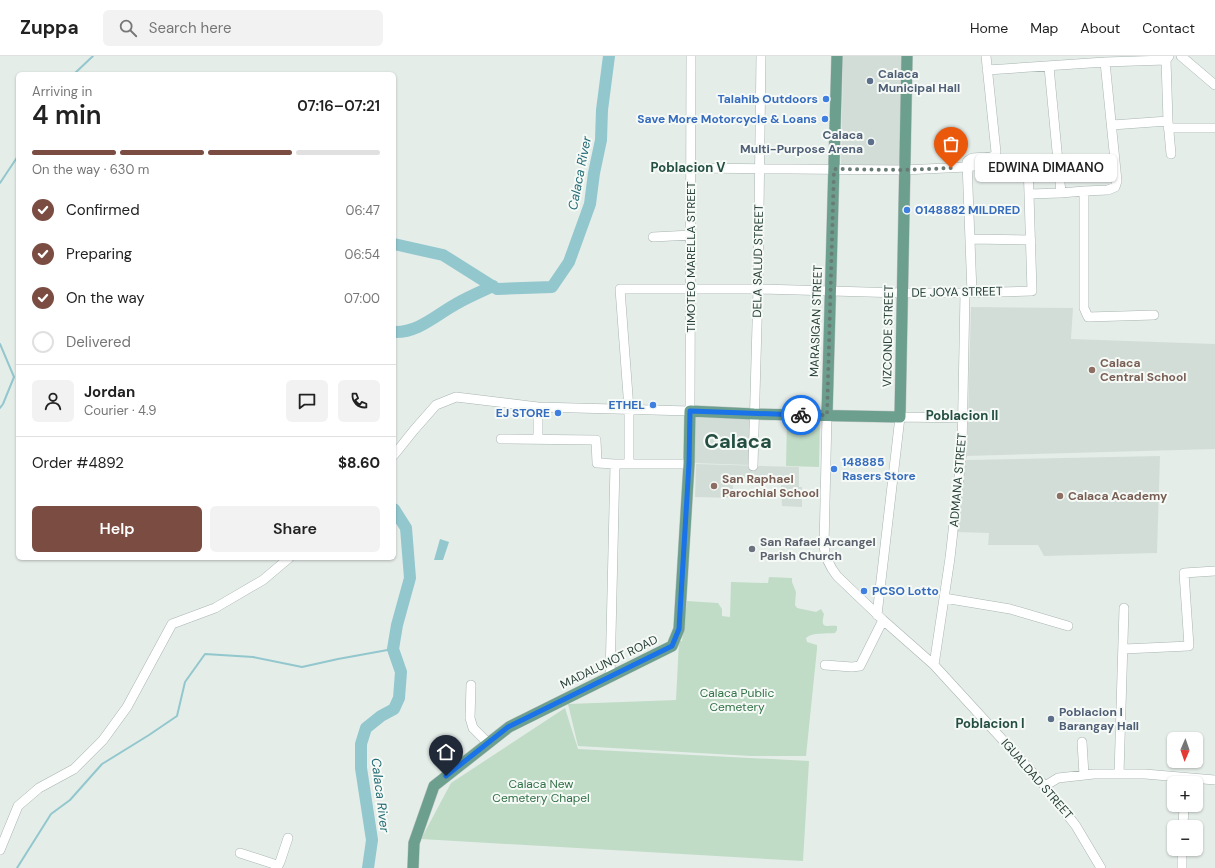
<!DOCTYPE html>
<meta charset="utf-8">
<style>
:root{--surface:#fff;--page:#f2f2f2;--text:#222;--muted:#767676;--line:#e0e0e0;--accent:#7b4d42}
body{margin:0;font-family:"DM Sans",sans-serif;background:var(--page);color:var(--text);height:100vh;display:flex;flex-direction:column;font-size:15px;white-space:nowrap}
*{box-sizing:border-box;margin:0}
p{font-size:13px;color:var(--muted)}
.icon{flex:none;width:22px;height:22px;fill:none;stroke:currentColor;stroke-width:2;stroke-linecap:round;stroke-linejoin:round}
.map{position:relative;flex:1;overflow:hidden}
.side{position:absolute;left:16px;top:16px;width:380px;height:488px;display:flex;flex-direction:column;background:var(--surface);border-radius:6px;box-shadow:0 1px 3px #0004}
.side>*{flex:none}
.needle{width:26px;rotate:182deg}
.fabs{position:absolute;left:1167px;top:676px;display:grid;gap:8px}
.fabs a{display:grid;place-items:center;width:36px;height:36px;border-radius:6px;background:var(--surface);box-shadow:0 1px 3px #0004;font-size:20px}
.pin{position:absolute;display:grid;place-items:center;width:34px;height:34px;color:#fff;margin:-41px -17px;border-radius:50% 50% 50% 0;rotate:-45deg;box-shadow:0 0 4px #0007}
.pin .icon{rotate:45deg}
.courier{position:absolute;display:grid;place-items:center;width:40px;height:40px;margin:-20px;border:3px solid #1a73e8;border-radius:50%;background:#fff;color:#222;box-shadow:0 1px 5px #0007}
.bubble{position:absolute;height:28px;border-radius:6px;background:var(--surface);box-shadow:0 1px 3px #0004;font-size:13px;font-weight:600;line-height:28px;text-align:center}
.headline em{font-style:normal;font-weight:600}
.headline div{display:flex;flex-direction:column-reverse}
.headline{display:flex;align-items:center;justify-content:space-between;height:68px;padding:0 16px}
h1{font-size:26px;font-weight:600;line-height:30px}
.bar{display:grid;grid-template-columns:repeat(4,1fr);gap:6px 4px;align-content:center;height:48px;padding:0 16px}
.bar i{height:5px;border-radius:3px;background:var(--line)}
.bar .active{background:var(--accent)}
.bar p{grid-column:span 4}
.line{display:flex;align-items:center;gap:10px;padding:0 16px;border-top:1px solid var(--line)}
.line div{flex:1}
.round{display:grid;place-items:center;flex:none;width:42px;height:42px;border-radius:6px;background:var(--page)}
ol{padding:0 16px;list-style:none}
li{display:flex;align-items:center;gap:12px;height:44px}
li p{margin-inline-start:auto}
li .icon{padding:4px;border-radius:50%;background:var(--accent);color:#fff;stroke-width:4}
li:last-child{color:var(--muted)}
li i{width:22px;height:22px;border:2px solid var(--line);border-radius:50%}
.action{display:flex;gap:8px;margin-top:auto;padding:8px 16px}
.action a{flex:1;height:46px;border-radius:6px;background:var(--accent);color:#fff;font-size:16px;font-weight:600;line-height:46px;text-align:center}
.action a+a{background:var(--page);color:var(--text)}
header{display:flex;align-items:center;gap:24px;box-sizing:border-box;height:56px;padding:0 20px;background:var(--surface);border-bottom:1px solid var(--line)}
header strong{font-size:19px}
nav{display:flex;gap:22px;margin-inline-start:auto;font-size:14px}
.search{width:280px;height:36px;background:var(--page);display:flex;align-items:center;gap:10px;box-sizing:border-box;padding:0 14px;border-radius:6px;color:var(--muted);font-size:15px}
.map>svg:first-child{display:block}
.built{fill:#d3ddd8}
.green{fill:#c0dcc6}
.water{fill:#92c7cd}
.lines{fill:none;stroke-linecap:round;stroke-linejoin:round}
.stream{stroke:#92c7cd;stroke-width:2}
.river{stroke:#92c7cd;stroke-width:12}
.minor-casing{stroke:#a8b5b0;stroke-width:10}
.major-casing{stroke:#c2c9c7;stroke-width:12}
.minor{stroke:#fff;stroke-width:9}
.major{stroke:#6d9f8f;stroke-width:11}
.done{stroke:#697b75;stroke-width:4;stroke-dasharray:0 7.2}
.route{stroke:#1a73e8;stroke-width:5}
.service-dot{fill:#5c6f8a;stroke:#f6faf7;stroke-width:1.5}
.shop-dot{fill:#3f7fe0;stroke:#f6faf7;stroke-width:1.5}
.education-dot{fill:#8d6e63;stroke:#f6faf7;stroke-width:1.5}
.worship-dot{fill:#6b7280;stroke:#f6faf7;stroke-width:1.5}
.labels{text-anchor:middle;stroke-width:4;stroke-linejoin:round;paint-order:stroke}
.service-label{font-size:12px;font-weight:bold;fill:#4e5e75;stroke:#f6faf7;text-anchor:start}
.shop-label{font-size:12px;font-weight:bold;fill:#366cbe;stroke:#f6faf7;text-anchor:end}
.street-label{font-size:12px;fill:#263e36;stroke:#f6faf7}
.education-label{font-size:12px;font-weight:bold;fill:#785e54;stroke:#f6faf7;text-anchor:start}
.worship-label{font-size:12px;font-weight:bold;fill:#5b616d;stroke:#f6faf7;text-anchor:start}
.park-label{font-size:12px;fill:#337148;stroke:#f6faf7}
.neighbourhood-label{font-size:13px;font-weight:bold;fill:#234e41;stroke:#f6faf7}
.water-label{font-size:13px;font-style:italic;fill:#246c75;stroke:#f6faf7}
.town-label{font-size:20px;font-weight:bold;fill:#234e41;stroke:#f6faf7}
</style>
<header>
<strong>Zuppa</strong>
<div class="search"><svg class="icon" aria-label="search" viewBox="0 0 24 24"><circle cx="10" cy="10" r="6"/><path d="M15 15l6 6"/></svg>Search here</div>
<nav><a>Home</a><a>Map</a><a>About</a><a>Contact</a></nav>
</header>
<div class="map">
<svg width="1215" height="812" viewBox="0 0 1215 812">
<rect width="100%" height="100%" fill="#e5ede9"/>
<path class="built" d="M843,0h60l-3,110 -59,-1z
M971,251l102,1 -2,31 144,5v105l-248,7z
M694,358l56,2 -1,49 -56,-2z
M1160,400l-3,97 -113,3 -6,-11h-50l1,-12 -34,-1 11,-72z
M696,408l103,3v20h3v20l-20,-1 -1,-22 -48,-1v15l-38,-1z"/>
<path class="green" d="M787,362h30l3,3 -1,46 -33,-1z
M769,521l23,1v4l4,10 -1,13 2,3 19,4 5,-3 3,5c-4,16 2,11 13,12v4l-2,3c-9,1 -22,-1 -29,5l1,4 10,3v4l-11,107h-55l-173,-10 -10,-42 108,-4 3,-59h3l5,-40 31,2 4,6v7l8,1 1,-35 37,1z
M565,652l13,41 231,12 -6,100 -382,-22 30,-56z"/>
<path class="water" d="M440,483l9,3 -6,18h-9z"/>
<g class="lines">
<path class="stream" d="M74,18l19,-18
M0,127l18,-27
M0,288l14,33 -11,27 -3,4
M17,812l34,-54 19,-14 32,-36 47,-29 28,-19 8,-34 20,-28 48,3 49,10 36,-8 55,-10"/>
<path class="river" d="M394,188l49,11 54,34 55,-2 17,-25 21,-58 4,-31 7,-33 1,-30 7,-54
M394,276c24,1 42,-17 62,-28 12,-7 24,-12 37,-18
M368,812l4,-28 -11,-72v-24l5,-16 15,-12 13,-7 5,-11 2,-26 -8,-23 4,-24 13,-47 -4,-50 -12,-19"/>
<defs>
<path id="minor" d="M1181,0l34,29
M1166,4l2,61 3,33
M1049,11l12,126
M987,14l118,-8 61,-2 3,-4
M1112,69l56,-4
M1168,72h47
M1084,135l24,-1 7,-3 2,-6 -12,-119
M1029,138l32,-1 23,-2v117l4,9 66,-2
M653,181l38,-2
M970,183l61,1
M972,237l-5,-131c6,-9 20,-1 28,-7l1,-3 -10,-96
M827,359l-3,131c1,12 6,21 13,30l46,44 51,45 111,121 31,40 25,42
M538,382v-31
M501,383l95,1 1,23 18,1 -5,214
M394,399l20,-25 22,-25 20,-8 82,10 152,4 1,-355
M629,407v-54l-9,-120h138l144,4h63l67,-2 -4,-129 -32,1 -29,4 -63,3 -213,-2
M615,408h74
M753,410l5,-177 3,-233
M944,542l66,11 58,17
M877,559l23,-198 63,1
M1124,593l65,-3 -5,-73 31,-2
M825,609l27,2 8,-1 23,-46
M934,609l16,-107 12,-108 3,-157
M471,629l-1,33 3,10 15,15
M1082,686l2,33
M1119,718l5,-166
M1045,730l13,-8 36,-4h51l70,6
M1183,771l1,-22
M0,794l18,-44 21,-18 35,-19 29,-29 24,-33 45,-83 43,-16 48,-28 26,-22
M240,797l37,12
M277,812l3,-6 8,-24
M1182,812v-19"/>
<path id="major" d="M827,359l10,-359
M413,812l1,-25 20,-57 75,-59 163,-81 7,-17 10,-165 1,-53 64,3 146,3 7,-361"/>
</defs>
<use href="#minor" class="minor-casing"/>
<use href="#major" class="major-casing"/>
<use href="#minor" class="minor"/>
<use href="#major" class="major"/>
</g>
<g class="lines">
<path class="done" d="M801,359h26l7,-246 70,1 47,-2"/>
<path class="route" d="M446,720l62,-49 164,-81 7,-17 10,-165 1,-53 111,4"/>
</g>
<g class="service-dot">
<circle cx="870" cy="25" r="4"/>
<circle cx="871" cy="86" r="4"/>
<circle cx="1051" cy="663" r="4"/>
</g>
<g class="shop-dot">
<circle cx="826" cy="43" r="4"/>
<circle cx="825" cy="63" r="4"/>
<circle cx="907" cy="154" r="4"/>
<circle cx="653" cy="349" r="4"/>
<circle cx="558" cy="357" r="4"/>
<circle cx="834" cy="413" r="4"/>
<circle cx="864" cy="535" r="4"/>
</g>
<g class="education-dot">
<circle cx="1092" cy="314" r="4"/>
<circle cx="714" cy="430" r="4"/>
<circle cx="1060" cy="440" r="4"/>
</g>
<circle class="worship-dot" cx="752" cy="493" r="4"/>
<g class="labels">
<g class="service-label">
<text x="878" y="22">Calaca<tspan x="878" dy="14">Municipal Hall</tspan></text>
<text x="863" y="83" text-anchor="end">Calaca<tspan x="863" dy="14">Multi-Purpose Arena</tspan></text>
<text x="1059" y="660">Poblacion I<tspan x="1059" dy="14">Barangay Hall</tspan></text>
</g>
<g class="shop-label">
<text x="818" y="47">Talahib Outdoors</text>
<text x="817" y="67">Save More Motorcycle &amp; Loans</text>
<text x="915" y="158" text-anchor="start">0148882 MILDRED</text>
<text x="645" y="353">ETHEL</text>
<text x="550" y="361">EJ STORE</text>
<text x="842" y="410" text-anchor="start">148885<tspan x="842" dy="14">Rasers Store</tspan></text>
<text x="872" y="539" text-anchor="start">PCSO Lotto</text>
</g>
<g class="street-label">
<text transform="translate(691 201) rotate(-90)" y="4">TIMOTEO MARELLA STREET</text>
<text transform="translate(758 205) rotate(-89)" y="4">DELA SALUD STREET</text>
<text transform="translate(957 236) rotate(-1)" y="4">DE JOYA STREET</text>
<text transform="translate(816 265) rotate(-88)" y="4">MARASIGAN STREET</text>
<text transform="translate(888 280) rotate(-89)" y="4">VIZCONDE STREET</text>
<text transform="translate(958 424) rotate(-85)" y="4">ADMANA STREET</text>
<text transform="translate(609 606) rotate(-26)" y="4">MADALUNOT ROAD</text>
<text transform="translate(1037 723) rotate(49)" y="4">IGUALDAD STREET</text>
</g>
<g class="education-label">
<text x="1100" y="311">Calaca<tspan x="1100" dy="14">Central School</tspan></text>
<text x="722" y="427">San Raphael<tspan x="722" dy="14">Parochial School</tspan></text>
<text x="1068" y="444">Calaca Academy</text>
</g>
<g class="worship-label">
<text x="760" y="490">San Rafael Arcangel<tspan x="760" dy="14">Parish Church</tspan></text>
</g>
<g class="park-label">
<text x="737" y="641">Calaca Public<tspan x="737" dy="14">Cemetery</tspan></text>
<text x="541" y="732">Calaca New<tspan x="541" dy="14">Cemetery Chapel</tspan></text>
</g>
<g class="neighbourhood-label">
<text x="688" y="116">Poblacion V</text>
<text x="962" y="364">Poblacion II</text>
<text x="990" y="672">Poblacion I</text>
</g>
<g class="water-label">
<text transform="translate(579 117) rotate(-79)" y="5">Calaca River</text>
<text transform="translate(381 739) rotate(83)" y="5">Calaca River</text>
</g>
<g class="town-label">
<text x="738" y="392">Calaca</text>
</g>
</g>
</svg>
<div class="fabs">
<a><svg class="needle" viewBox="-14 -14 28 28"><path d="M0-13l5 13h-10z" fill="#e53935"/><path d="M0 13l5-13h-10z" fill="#767676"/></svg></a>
<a>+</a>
<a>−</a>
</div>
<div class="pin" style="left:951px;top:112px;background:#ea580c"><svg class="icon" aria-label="bag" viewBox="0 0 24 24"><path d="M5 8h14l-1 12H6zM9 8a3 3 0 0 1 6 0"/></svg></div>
<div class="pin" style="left:446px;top:720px;background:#1f2937"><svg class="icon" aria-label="home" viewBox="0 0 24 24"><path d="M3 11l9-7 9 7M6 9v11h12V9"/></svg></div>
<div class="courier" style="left:801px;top:359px"><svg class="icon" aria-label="bike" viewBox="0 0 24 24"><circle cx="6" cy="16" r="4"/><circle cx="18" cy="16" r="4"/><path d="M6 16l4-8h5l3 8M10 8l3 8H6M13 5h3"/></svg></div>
<div class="bubble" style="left:975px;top:98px;width:142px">EDWINA DIMAANO</div>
<section class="side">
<div class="headline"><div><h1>4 min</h1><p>Arriving in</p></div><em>07:16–07:21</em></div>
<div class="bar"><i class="active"></i><i class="active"></i><i class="active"></i><i></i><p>On the way · 630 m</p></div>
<ol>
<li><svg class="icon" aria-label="check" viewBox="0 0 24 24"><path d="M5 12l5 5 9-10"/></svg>Confirmed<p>06:47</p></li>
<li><svg class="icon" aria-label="check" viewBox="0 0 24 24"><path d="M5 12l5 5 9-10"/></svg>Preparing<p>06:54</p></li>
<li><svg class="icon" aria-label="check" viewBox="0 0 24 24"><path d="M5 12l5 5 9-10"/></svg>On the way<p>07:00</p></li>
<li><i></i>Delivered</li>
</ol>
<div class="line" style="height:72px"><a class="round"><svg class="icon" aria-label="person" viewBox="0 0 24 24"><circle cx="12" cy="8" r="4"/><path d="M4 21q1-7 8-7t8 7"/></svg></a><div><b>Jordan</b><p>Courier · 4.9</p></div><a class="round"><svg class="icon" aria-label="chat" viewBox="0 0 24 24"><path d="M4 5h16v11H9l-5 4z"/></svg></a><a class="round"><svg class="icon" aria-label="phone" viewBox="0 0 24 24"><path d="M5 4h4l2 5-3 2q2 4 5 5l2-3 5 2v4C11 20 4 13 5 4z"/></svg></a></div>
<div class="line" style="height:52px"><div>Order #4892</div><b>$8.60</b></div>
<div class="action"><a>Help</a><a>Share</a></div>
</section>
</div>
